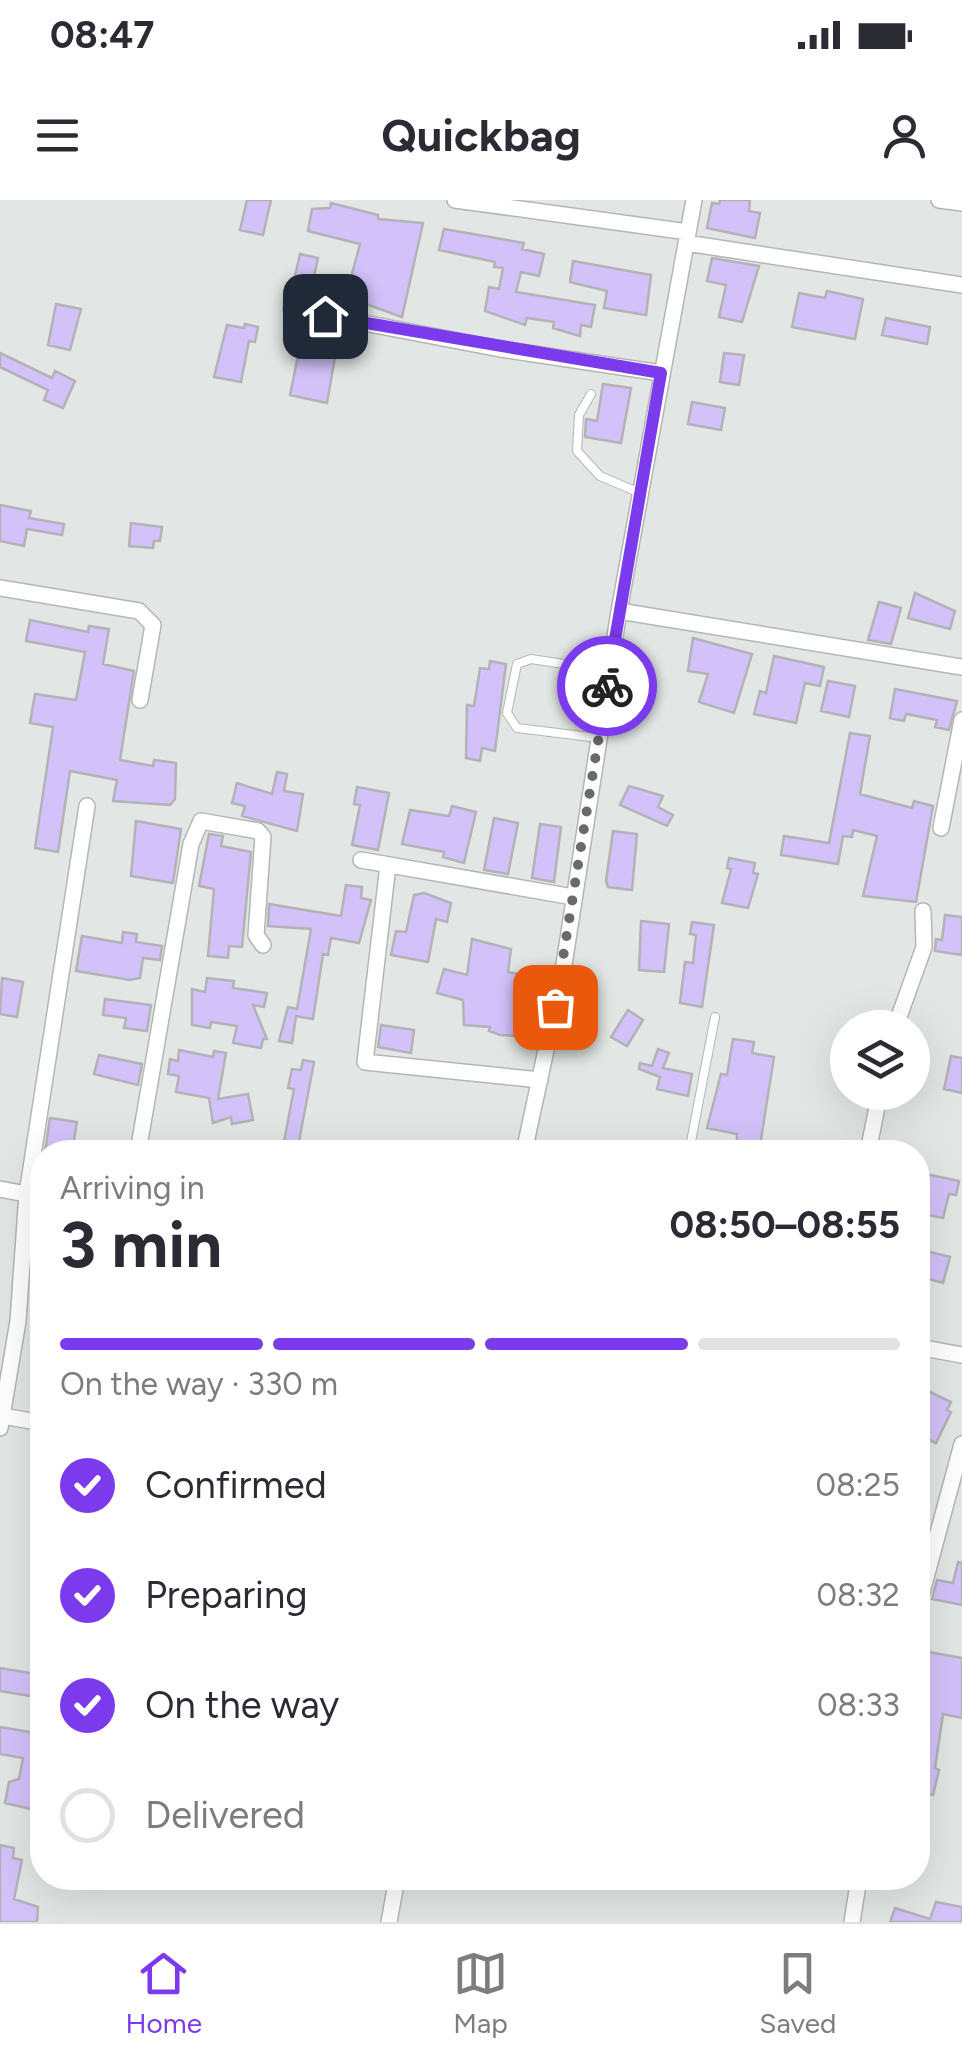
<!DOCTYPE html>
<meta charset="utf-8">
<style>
:root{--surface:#fff;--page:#f2f2f3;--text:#2b2b33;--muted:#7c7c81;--line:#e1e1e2;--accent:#7c3aed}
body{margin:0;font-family:Figtree,sans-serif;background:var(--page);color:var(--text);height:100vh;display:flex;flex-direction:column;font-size:38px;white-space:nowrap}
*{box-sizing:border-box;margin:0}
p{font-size:32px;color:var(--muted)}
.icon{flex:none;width:55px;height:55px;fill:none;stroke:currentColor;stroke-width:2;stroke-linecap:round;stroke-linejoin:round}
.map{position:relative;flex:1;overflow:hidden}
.panel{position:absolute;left:30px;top:940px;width:900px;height:750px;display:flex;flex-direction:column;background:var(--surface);border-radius:40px;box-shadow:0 10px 40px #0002}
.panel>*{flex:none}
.buttons{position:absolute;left:830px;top:810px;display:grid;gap:20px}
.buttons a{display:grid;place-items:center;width:100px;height:100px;border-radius:50%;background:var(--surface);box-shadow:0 10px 40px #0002;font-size:50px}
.pin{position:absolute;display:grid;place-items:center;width:85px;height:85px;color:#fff;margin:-42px;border-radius:20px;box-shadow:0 5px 15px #0006}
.courier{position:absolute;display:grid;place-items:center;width:100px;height:100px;margin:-50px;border:8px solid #7c3aed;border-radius:50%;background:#fff;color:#222;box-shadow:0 2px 12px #0007}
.headline em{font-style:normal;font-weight:700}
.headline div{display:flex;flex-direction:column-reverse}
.headline{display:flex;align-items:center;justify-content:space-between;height:170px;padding:0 30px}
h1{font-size:65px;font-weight:700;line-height:75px}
.bar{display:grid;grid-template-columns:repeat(4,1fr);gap:15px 10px;align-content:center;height:120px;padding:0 30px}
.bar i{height:12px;border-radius:8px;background:var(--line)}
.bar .active{background:var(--accent)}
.bar p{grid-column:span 4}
ol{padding:0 30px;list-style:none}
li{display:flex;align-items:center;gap:30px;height:110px}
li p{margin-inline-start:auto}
li .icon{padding:10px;border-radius:50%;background:var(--accent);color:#fff;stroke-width:4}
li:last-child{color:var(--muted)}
li i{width:55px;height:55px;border:5px solid var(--line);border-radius:50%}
.status{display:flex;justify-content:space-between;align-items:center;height:70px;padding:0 50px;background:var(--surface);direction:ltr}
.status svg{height:28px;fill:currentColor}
header{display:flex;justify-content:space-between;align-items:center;height:130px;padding:0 30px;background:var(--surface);font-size:45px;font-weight:700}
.tabs{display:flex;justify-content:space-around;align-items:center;height:140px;border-top:2px solid var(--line);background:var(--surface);font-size:28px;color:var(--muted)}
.tabs a{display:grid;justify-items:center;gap:5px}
.tabs .active{color:var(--accent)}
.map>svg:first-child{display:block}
.building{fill:#d3c2fa;stroke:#b3b2b7;stroke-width:2.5}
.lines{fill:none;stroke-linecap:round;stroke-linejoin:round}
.lane-casing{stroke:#b2b7b5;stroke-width:10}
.street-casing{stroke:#b2b7b5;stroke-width:18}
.lane{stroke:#fff;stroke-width:8}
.street{stroke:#fff;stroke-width:15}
.done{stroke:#686b6a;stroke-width:10;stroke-dasharray:0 18}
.route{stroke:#7c3aed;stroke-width:12}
</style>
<div class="status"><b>08:47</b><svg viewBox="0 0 49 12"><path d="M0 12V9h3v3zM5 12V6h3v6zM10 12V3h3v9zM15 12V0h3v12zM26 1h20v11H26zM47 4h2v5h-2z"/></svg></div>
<header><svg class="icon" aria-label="menu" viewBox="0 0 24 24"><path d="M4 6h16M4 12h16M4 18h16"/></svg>Quickbag<svg class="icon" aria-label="person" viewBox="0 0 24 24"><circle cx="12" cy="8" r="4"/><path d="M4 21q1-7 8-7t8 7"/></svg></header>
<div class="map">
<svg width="962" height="1722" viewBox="0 0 962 1722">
<rect width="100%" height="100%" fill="#e2e7e5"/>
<path class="building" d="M247,0h24l-8,35 -23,-5z
M720,0h30l-1,11 11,2 -5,25 -48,-10 5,-25 7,1z
M331,3l47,12v4l45,4 -21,94 -36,-13 -2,7 -15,-3 2,-7 -6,-1 15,-56 -52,-13 4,-22 18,-1z
M444,29l80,14 -2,6 22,5 -5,22 -18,-4 -5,20 79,13 -4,22 -10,-2 -1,11 -27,-8 1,-6 -27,-4 -2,7 -40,-14 4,-24 10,2 4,-21 -9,-1 1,-5 -56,-12z
M300,54l18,4 -4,18 6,1 -3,12 -6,-1 -3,13 -18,-3z
M712,58l47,8 -17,56 -23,-5 7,-32 -19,-4z
M573,61l78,14 -5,40 -42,-7 3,-17 -37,-9z
M827,91l36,8 -8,40 -63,-12 7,-34 26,5z
M56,104l25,5 -11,41 -22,-5z
M886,118l44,9 -3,17 -45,-9z
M245,124l13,3 -3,15 -6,-1 -8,41 -27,-5 13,-52 17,3z
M303,131l35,9 -11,63 -37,-8z
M0,153l52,25 3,-7 20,10 -12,27 -19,-8 4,-10 -48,-23z
M724,153l20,2 -5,30 -19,-3z
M603,184l28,4 -10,55 -36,-6 1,-18 11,2z
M692,202l33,6 -4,22 -33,-6z
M0,305l31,6 -2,7 35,6 -2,11 -35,-6 -3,17 -24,-5z
M131,323l31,4 -2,14h-6l-1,7 -24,-2z
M915,393l40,18 -5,18 -42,-11z
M879,402l22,6 -10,36 -23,-4z
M30,420l58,12 1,-6 20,3 -6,35 31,7 -14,89 33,6 1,-6 22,3 -1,36 -5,6 -57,-4 4,-21 -47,-9 -12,81 -23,-4 18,-121 -23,-4 5,-29 41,6 9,-48 -59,-11z
M693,438l59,16 -18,59 -35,-11 9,-28 -20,-3z
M774,456l50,11 -4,19 -15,-3 -9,40 -42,-9 6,-23 6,2z
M490,461l16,3 -11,87 -13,-3 -2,13 -14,-3 1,-53 7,1 6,-38 9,1z
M828,481l27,5 -6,31 -28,-6z
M895,489l62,12 -8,29 -14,-3 2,-7 -31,-6 -2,7 -14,-3z
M850,533l20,3 -10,58 52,14 2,-7 19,5 -17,96 -53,-6 14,-60 -24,-6 -1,7 -9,-1 -5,28 -57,-9 3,-19 45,7z
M277,572l10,2 -3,17 19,3 -6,37 -55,-15 3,-10 -13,-3 5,-20 35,11z
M629,586l34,10 -5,11 15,8 -6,11 -47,-21z
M357,587l32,6 -11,57 -26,-5 8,-40 -6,-1z
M452,606l24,6 -12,51 -21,-6 1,-5 -42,-8 8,-34 39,6z
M494,618l24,5 -10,51 -24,-4z
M136,621l45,8 -8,54 -42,-7z
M540,624l21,3 -7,55 -22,-4z
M613,631l24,3 -5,56 -24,-3 -2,-6z
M209,634l14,2 -2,10 30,6 -9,95 -13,-1 -1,12 -20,-2 6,-67 -15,-3z
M729,658l26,5 -2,10 5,1 -10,34 -26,-5 9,-34 -4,-1z
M346,685l16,2 -1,11 10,2 -12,43 -28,-5 -3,17 -5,-1 -10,65 -17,-3 -4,27 -13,-2 9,-34 9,2 14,-80 -43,-3 1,-22 72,12z
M424,693l27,10 -4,19 -11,-3 -8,43 -37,-7 5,-24 10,1 8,-37z
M945,715l17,2v38l-27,-4 1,-12 6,1z
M641,721l28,3 -5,48 -25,-2z
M692,722l22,3 -12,82 -22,-4 5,-41 8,1 3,-28 -6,-1z
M123,732l14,2 -1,8 26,4 -2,14 -17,-2 -3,20 -10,2 -54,-9 6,-35 40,7z
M472,739l39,10 -3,23 34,7 -7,58 -35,-2 -11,-4 1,-4 -26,-2 -1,-25 -26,-7 7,-24 23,6z
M2,778l21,4 -6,35 -17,-3z
M207,778l27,3 -1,7 34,5 -3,14 -11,-2 14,34h-4l-2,9 -28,-5 4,-17 -26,-4 -1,6 -18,-3v-36l13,3z
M105,799l46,6 -4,26 -23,-3 2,-10 -23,-3z
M628,810l15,10 -16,26 -16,-9z
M381,825l33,5 -3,23 -33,-6z
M733,839l21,3 -2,11 22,4 -15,95h-22v-18l-30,-6 14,-54 6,1z
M658,849l11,4 -6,15 29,6 -4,22 -31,-7 3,-12 -21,-8 1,-6 12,3z
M179,850l34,7 1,-6 12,2 -8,46 30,-5 5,26 -21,4 -1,-7 -18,6 -4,-25 -33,-6 3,-16 -11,-2 2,-15 8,2z
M99,855l43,9 -4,21 -44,-11z
M951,856l11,2v35l-18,-4z
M303,860l11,2 -17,90h-15l12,-63 -6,-1 4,-19 9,1z
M50,918l27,4 -5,30h-27z
M921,973l38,8 -3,14 -7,-1 -6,24 -25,-5z
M918,1049l32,8 -7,26 -25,-7z
M928,1191l23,11 -4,8 4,2 -15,31 -18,-8v-39l6,3z
M958,1362l4,1v42l-30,-6 5,-19 16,3z
M929,1452l33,6v60l-19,-4 -8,54 4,2 -6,25 -15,-4v-58l6,1 4,-22 -5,-1z
M0,1468l42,7v23l-42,-7z
M0,1527l42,7v41l-7,35 -30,-7 4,-21 10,-3 4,-21 -23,-4z
M0,1645l14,3 -1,10 9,2 -8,39 24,8 -1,15h-37z
M936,1702l26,5v15h-72l5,-14 35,11z"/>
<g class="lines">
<defs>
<path id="lane" d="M591,194l-12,21 -2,36 23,25 40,17
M599,538l-82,-10 -10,-15 10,-49 14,-5 79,12
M689,952l26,-135"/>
<path id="street" d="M455,0l233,32
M939,0l23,3
M686,43l276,42
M291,109l209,40 161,24
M0,388l139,23 14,14 -13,75
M619,411l343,56
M941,628l21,-108
M361,660l212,37
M388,665l-23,197 175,18
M895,828l29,-81 -1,-36
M138,952l53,-308 10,-23 57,10 5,6 -7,98 7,10
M524,952l39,-181 56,-360 75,-411
M868,952l12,-60
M0,989l42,8
M918,1147l44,8
M3,1216l39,7
M0,1228l18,-107 9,-127 60,-388
M918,1407l44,-163
M389,1722l8,-44
M852,1722l7,-44"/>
</defs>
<use href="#lane" class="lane-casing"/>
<use href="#street" class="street-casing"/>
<use href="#lane" class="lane"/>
<use href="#street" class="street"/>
</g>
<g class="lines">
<path class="done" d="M555,807l52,-321"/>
<path class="route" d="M325,116l336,57 -54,313"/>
</g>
</svg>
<div class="buttons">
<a><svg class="icon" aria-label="layers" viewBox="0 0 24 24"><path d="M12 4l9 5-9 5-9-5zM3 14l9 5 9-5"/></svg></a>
</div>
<div class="pin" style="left:555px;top:807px;background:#ea580c"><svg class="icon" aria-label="bag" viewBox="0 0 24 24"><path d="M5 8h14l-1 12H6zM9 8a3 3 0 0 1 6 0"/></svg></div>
<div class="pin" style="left:325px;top:116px;background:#1f2937"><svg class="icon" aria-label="home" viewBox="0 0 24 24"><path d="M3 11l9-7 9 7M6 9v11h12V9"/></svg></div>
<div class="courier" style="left:607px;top:486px"><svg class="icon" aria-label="bike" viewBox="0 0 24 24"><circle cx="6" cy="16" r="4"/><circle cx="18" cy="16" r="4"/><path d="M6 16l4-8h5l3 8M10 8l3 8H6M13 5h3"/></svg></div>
<section class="panel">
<div class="headline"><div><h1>3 min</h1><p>Arriving in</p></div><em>08:50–08:55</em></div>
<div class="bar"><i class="active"></i><i class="active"></i><i class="active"></i><i></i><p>On the way · 330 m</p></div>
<ol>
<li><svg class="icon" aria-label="check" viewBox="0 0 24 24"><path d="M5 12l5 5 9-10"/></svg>Confirmed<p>08:25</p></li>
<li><svg class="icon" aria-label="check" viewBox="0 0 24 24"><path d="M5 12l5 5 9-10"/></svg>Preparing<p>08:32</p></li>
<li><svg class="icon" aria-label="check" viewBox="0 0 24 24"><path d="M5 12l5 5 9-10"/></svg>On the way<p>08:33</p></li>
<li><i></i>Delivered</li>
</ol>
</section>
</div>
<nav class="tabs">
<a class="active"><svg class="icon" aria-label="home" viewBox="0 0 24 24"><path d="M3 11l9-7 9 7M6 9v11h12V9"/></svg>Home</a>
<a><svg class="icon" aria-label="map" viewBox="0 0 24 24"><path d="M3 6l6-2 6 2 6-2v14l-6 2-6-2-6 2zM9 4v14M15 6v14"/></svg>Map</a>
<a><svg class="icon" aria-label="saved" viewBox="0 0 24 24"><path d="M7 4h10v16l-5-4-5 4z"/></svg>Saved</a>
</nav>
